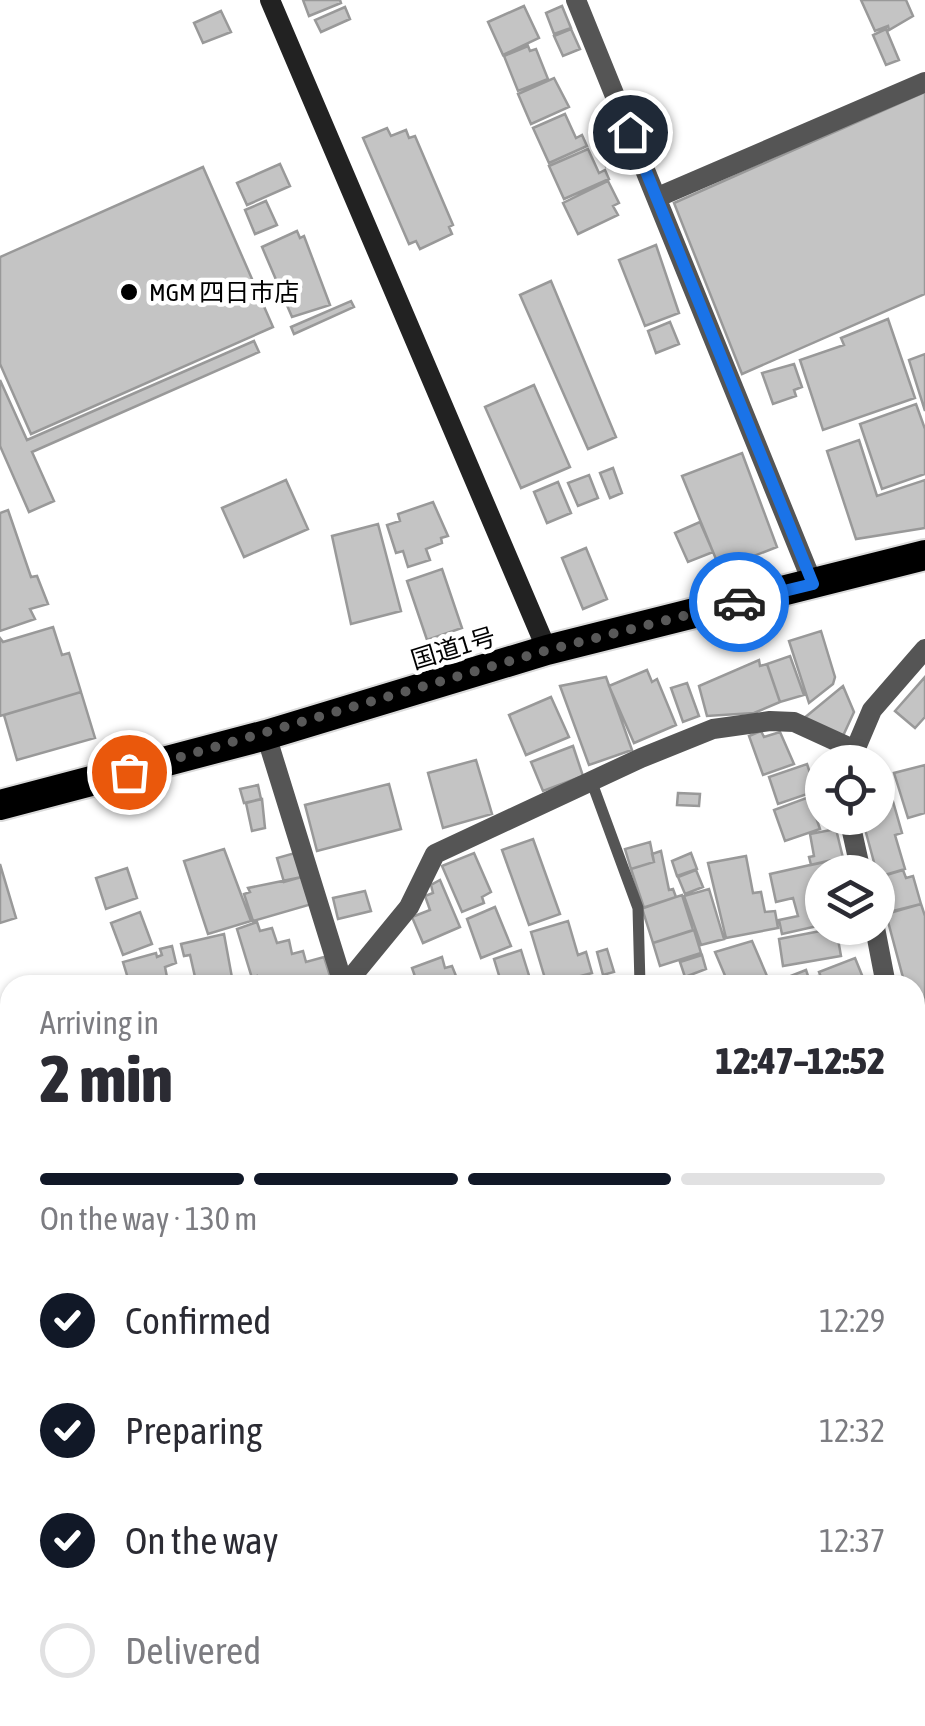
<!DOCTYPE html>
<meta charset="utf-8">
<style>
:root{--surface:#fff;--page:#f2f2f3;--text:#2b2b33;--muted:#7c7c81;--line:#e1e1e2;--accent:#111827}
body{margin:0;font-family:"Asap Condensed","Noto Sans JP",sans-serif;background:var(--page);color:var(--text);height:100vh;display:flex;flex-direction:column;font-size:38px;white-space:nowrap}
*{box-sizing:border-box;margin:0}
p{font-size:32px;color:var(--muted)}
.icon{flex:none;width:55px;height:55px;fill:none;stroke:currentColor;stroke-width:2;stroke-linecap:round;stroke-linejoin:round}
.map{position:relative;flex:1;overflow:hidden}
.details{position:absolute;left:0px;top:975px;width:925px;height:752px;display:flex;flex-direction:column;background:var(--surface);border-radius:30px 30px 0 0;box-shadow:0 2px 8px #0004}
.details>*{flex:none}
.controls{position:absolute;left:805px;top:745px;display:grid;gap:20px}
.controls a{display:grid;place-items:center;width:90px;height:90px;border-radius:50%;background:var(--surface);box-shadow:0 2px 8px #0004;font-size:50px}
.pin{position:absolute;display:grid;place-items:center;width:85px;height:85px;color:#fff;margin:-42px;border:5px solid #fff;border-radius:50%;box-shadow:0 2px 10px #0007}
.courier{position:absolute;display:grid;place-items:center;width:100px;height:100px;margin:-50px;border:8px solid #1a73e8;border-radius:50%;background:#fff;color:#222;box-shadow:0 2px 12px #0007}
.summary em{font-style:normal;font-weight:800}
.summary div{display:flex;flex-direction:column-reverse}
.summary{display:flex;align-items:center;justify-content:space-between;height:170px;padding:0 40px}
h1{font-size:65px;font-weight:800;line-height:75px}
.bar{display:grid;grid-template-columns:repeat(4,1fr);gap:15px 10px;align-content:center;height:120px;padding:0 40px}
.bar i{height:12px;border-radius:8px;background:var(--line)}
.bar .on{background:var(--accent)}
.bar p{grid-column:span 4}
ol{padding:0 40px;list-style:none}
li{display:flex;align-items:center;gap:30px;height:110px}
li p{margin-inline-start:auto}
li .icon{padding:10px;border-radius:50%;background:var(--accent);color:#fff;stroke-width:4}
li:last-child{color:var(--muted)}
li i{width:55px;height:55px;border:5px solid var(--line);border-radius:50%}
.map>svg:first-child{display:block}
.building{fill:#c4c4c4;stroke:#999;stroke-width:2.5}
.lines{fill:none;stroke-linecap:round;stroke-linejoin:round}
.highway-casing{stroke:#dbdbdb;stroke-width:34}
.lane{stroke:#555;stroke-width:11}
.street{stroke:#555;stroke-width:20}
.secondary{stroke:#222;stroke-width:20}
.highway{stroke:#000;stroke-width:30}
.done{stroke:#595959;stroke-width:10;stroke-dasharray:0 18}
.route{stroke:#1a73e8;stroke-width:12}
.poi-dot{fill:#000;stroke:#fff;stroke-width:4}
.labels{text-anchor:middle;stroke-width:9;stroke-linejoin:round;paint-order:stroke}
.poi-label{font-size:25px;fill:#000;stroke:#fff;text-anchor:start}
.street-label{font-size:25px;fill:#000;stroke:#fff}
</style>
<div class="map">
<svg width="925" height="1726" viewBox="0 0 925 1726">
<rect width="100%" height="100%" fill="#fff"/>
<path class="building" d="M303,0h37l1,3 -32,13z
M861,0h45l7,16 -24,14 -1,-4 -13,5z
M524,6l15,32 -36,17 -15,-33z
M562,6l9,22 -17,6 -8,-21z
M345,7l5,12 -29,13 -6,-12z
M221,11l10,21 -28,11 -9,-20z
M571,29l9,20 -17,7 -9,-20z
M886,29l13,31 -13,5 -13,-30z
M528,46l2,5 6,-2 12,30 -30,12 -14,-35z
M554,78l15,29 -38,17 -13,-30z
M925,92v202l-183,80 -68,-171z
M565,114l11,24 6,-3 5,11 -38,17 -16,-35z
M387,128l4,8 15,-6 3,8 6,-2 38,89 -4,2 3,7 -32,15 -4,-8 -7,3 -46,-106z
M616,137l8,21 -18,8 -8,-22z
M588,149l11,24 6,-3 4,9 -45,20 -15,-33z
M280,164l10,22 -43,19 -10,-22z
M203,167l70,160 -242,107 -31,-70v-107z
M608,181l11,22 -6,3 5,9 -40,19 -15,-31z
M266,201l11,24 -22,9 -10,-24z
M297,231l3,7 4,-2 26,69 -38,12 -30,-70z
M656,245l23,68 -34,13 -26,-66z
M551,281l65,156 -28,12 -68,-154z
M351,301l3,6 -60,27 -3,-7z
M888,319l27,79 -92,32 -23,-70 44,-15 -3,-7z
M670,322l9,22 -23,9 -8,-22z
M254,341l5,11 -227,100 22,49 -25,11 -29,-66v-66l27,60z
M925,354v57l-16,-51z
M794,364l8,23 -8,3 2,6 -23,8 -11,-31z
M534,385l36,82 -49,21 -36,-81z
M916,404l9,25v45l-43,15 -22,-65z
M859,440l18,56 48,-16v48l-69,11 -29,-88z
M742,453l35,94 -57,22 -38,-93z
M613,468l9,25 -12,5 -10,-25z
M589,475l9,23 -20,8 -10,-23z
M286,480l22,49 -64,28 -22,-49z
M558,482l13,31 -24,10 -13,-31z
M433,502l15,34 -7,2 1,5 -16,6 4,11 -22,7 -5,-16 -7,2 -9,-28 13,-4 -2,-7z
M8,510l23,67 6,-1 11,28 -18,5 5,10 -35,12v-118z
M700,522l13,30 -25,10 -13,-29z
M378,524l23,87 -50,13 -19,-88z
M586,548l21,51 -24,10 -21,-51z
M442,569l20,59 -35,12 -20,-59z
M53,627l9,28 7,-2 12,39 -81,24v-78l3,4z
M821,631l14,46 -2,7 -24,19 -20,-62z
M790,656l14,39 -24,7 -13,-38z
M759,660l1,6 7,-2 13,38 -26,11 -47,3 -8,-30z
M647,670l5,12 5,-3 19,46 -42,18 -25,-57z
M606,677l26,73 -43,15 -29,-79z
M925,677v40l-10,11 -20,-17z
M687,683l12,33 -16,6 -12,-34z
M843,686l11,26 -12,26 -39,-19z
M81,692l14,46 -78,22 -13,-45z
M551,697l18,40 -43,18 -17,-40z
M761,731l3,6 16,-5 14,32 -31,11 -14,-39z
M573,746l10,30 -40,15 -12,-29z
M476,760l16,54 -49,14 -15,-55z
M807,764l9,27 -38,13 -9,-27z
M925,765v48l-17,5 -14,-45z
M389,784l12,45 -84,22 -12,-46z
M258,785l3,14 -17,4 -4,-14z
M678,793l22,1 -1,12 -22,-1z
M809,797l11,32 -35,12 -11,-31z
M892,798l10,35 -7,2 10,34 -27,8 -16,-59h16v-16z
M262,799l3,29 -13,3 -6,-28z
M836,829l7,29 -32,7 -2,-8 5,-1 -4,-22z
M533,839l27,75 -31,11 -27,-75z
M650,842l4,20 -23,7 -6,-20z
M224,849l27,72 -43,13 -24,-73z
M661,851l8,39 4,-1 3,8 -32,11 -13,-39 23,-7 -2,-8z
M295,853l7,24 -18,5 -7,-24z
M474,853l17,39 -9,5 2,6 -22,9 -20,-46z
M691,853l6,16 -20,7 -5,-15z
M746,856l7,37 8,-1 4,20 10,-1 3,17 -52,10 -18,-75z
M837,859l8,13h-23v53l-40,9 -3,-14 19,-4 -5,-18 -17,4 -6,-28z
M0,864l16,54 -16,5z
M127,868l10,30 -31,11 -10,-31z
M696,870l7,17 -18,7 -7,-17z
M903,870l3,8 7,-2 8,28 -28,7 -10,-35z
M302,877l10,27 -59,17 -9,-27 6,-2 -2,-4z
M440,880l20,47 -37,16 -11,-26 18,-7 -5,-14 8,-3 -2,-8z
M709,889l15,50 -23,6 -17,-49z
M365,891l6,20 -33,8 -5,-21z
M682,895l11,35 -40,13 -11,-35z
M921,904l4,12v96l-10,3v-30h-10l-19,-71z
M495,907l16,39 -30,12 -14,-39z
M140,912l12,32 -29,11 -12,-32z
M568,921l10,34 8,-3 6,21 -45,12 -16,-53z
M257,922l3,9 12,-3 5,15 12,-3 3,14 11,-3 3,11 18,-5 8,26 -72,2 -3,-9 -5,2 -15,-49z
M836,928l5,28 -58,10 -4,-27z
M694,930l7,23 -41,13 -7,-23z
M224,934l9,49 -42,2 -2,-6 6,-2 -5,-22 -6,1 -3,-12z
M752,941l18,42 -41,2 -14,-33z
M172,946l4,17 -11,4 3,15 7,-2 1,5h-46l-7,-23 33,-9 1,4 5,-2 -2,-6z
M607,949l7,23 -11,3 -6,-23z
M521,950l11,35h-30l-8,-26z
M702,955l4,14 -21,8 -5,-15z
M442,957l3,11 7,-2 4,10 -7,1 3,8h-34l-6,-17z
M855,958l11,27h-42l-5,-13z
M806,970l3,9 9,-3 4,9h-37l-2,-6z
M925,1103v29l-10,5v-32z
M10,1125v36l-8,3 -2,-36z
M10,1168v103l-10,3v-103z
M925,1204v44l-6,3 -4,-36z
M10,1304v26l-10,2v-26z
M10,1482v44l-10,-36v-6z
M915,1526l10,14v23l-10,8z
M915,1628l10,12v21l-10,9z
M10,1630v42l-7,3 -3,-41z
M29,1718h32l3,8h-41l-2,-6z
M558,1718h56l6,8h-56z
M755,1718h37l5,8h-54z"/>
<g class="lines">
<defs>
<path id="highway" d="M0,805l266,-70 281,-85 378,-95"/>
</defs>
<use href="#highway" class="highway-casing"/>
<path class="lane" d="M592,783l46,125 2,77
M915,1026l10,-4
M915,1050l10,16"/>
<path class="street" d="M576,0l237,584
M658,197l267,-115
M266,735l75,242 8,8
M850,762l22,-52 53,-61
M849,818l12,54
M875,928l11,57
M345,985l64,-78 26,-53 206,-96 72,-29 57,-8 24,1 59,27
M0,1066l10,-3
M915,1318l10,40
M0,1355l10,-2
M915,1608l10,-6
M666,1718l4,8
M158,1726l26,-8
M727,1726l13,-8"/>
<path class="secondary" d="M270,0l277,650"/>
<use href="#highway" class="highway"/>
</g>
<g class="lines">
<path class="done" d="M129,772l419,-122 191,-48"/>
<path class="route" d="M630,132l183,452 -74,18"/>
</g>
<circle class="poi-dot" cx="129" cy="292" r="10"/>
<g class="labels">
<g class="poi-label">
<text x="149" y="301">MGM 四日市店</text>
</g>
<g class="street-label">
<text transform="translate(453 648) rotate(-17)" y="9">国道1号</text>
</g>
</g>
</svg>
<div class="controls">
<a><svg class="icon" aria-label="locate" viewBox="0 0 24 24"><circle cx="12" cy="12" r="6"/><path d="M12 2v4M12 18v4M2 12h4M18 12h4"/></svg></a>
<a><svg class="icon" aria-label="layers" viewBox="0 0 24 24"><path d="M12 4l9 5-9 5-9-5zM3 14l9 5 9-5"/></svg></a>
</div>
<div class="pin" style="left:129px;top:772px;background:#ea580c"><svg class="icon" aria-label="bag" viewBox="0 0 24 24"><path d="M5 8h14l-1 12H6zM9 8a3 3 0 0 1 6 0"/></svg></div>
<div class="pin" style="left:630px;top:132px;background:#1f2937"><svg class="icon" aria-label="home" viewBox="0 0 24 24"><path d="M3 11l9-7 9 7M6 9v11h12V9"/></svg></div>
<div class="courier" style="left:739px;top:602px"><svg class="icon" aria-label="car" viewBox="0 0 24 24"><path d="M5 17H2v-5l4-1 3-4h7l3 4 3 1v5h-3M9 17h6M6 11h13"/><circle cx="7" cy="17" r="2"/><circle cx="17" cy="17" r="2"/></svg></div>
<section class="details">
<div class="summary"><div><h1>2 min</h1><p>Arriving in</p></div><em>12:47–12:52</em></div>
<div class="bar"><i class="on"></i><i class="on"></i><i class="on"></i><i></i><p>On the way · 130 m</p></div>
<ol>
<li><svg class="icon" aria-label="check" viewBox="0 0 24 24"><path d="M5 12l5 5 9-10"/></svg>Confirmed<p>12:29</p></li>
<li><svg class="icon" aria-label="check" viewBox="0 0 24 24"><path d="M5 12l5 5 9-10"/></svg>Preparing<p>12:32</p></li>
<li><svg class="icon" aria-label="check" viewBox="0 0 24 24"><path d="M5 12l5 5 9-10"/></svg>On the way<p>12:37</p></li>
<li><i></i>Delivered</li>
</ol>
</section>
</div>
